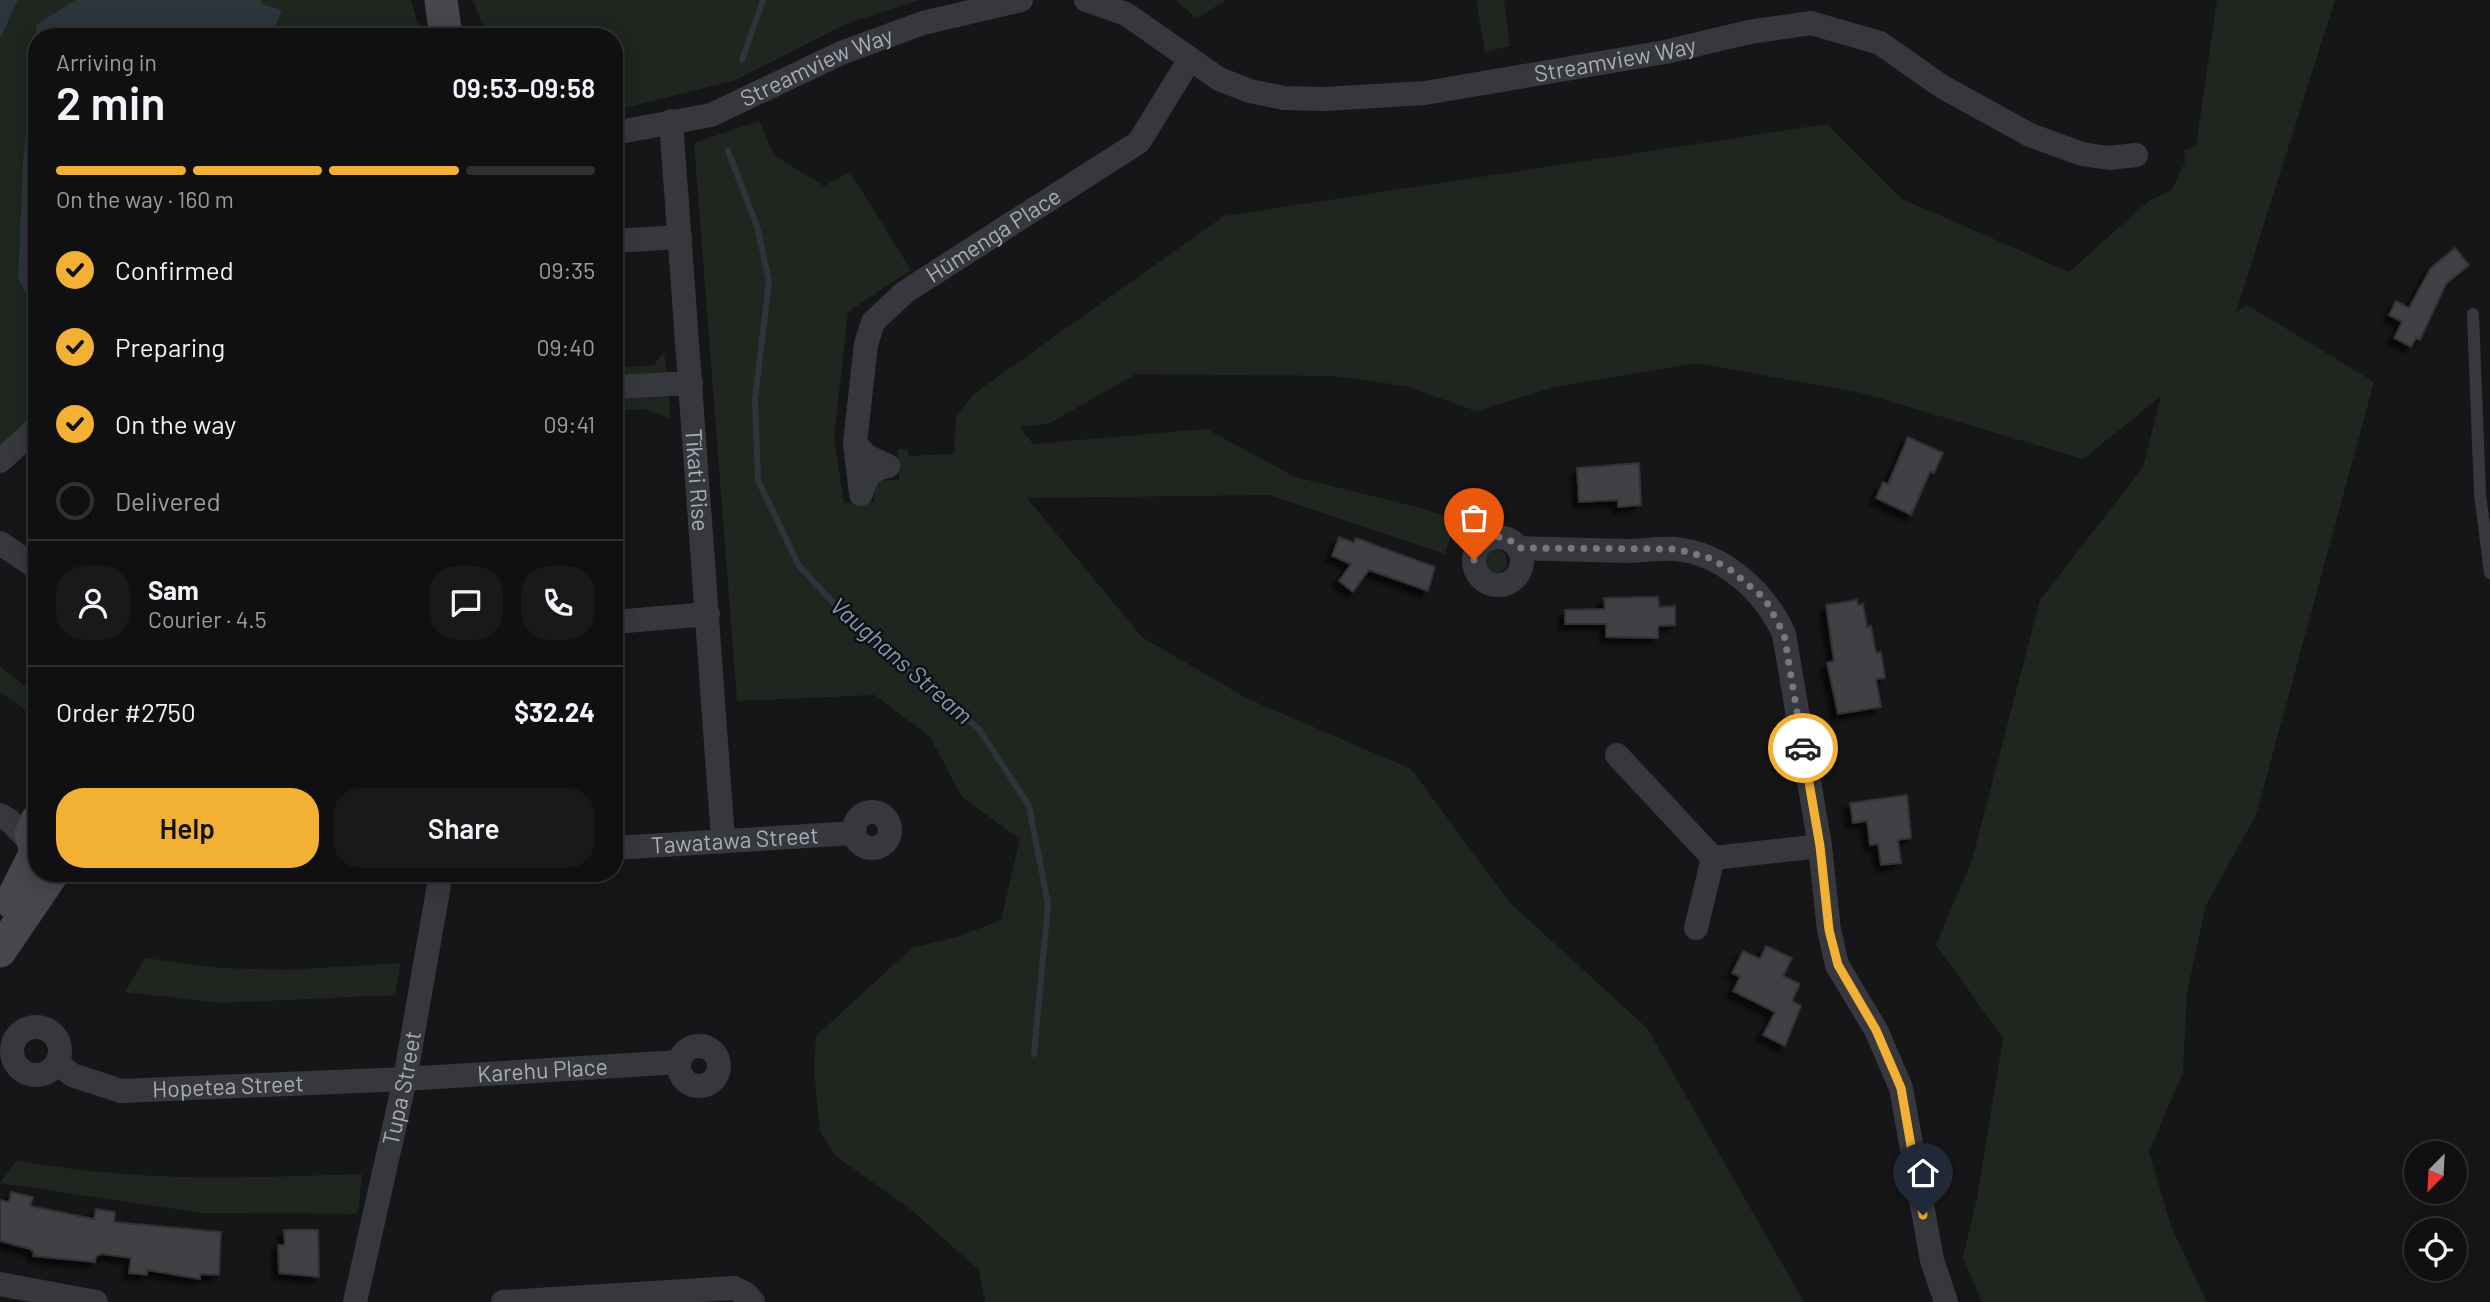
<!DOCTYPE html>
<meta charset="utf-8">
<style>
:root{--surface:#101012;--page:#19191b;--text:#f1f3f6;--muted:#9c9d9f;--line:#303032;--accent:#f2b134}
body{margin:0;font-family:Barlow,sans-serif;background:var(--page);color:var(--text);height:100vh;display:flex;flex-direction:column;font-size:26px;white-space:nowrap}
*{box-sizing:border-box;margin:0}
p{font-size:23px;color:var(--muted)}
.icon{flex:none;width:38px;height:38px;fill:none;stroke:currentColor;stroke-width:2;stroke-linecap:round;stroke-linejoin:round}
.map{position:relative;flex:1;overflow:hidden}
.side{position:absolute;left:28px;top:28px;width:595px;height:854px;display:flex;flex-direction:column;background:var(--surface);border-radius:28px;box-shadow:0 4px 18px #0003,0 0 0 2px var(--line)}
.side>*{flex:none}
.needle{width:46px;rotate:204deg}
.controls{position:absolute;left:2404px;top:1141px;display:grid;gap:14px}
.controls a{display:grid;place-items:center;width:63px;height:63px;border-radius:50%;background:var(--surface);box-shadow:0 4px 18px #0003,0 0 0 2px var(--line);font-size:35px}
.pin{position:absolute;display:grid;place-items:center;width:60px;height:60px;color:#fff;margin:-72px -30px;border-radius:50% 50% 50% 0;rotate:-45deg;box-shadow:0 0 7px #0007}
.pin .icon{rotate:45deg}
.courier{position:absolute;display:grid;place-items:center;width:70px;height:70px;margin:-35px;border:5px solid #f2b134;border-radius:50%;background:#fff;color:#222;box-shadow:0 2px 9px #0007}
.headline em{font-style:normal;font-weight:600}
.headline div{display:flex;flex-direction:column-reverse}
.headline{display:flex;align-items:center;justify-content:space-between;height:119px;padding:0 28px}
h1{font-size:46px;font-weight:600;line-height:52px}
.bar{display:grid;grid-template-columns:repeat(4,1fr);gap:10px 7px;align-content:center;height:84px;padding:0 28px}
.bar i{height:9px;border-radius:5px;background:var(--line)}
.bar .active{background:var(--accent)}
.bar p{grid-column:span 4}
.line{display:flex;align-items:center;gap:18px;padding:0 28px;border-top:2px solid var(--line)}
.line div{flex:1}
.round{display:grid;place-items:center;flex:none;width:74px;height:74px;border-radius:28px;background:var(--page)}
ol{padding:0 28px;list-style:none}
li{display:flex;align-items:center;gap:21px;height:77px}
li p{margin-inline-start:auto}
li .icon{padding:7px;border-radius:50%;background:var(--accent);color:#111;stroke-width:4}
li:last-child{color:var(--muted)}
li i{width:38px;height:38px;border:4px solid var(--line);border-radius:50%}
.primary-button{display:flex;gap:14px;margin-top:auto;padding:14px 28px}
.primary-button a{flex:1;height:80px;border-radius:28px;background:var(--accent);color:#111;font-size:28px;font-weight:600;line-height:80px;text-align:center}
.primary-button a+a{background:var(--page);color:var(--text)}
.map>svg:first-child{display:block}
.green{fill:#1e261f}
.water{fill:#2c353c}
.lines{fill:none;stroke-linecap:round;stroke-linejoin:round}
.stream{stroke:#2c353c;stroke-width:6}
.building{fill:#404145;stroke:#303034;stroke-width:2;filter:url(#shadow)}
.lane{stroke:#37383d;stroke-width:12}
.street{stroke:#37383d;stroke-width:24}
.secondary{stroke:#45474d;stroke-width:33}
.done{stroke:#757880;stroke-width:7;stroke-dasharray:0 12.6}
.route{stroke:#f2b134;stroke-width:9}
.labels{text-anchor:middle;stroke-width:5;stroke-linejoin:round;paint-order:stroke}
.street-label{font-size:23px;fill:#a8adb8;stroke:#111113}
.water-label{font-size:24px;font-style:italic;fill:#7f9bb3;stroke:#111113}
</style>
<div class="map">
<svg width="2490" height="1302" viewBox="0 0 2490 1302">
<defs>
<filter id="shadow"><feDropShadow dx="-6" dy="6" stdDeviation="2" flood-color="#0009"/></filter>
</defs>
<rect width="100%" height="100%" fill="#161618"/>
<path class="green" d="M18,0h57l-38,24 -14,137 -5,118 7,12 12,2v121l-37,33v-408z
M263,0h148l11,37h-151l11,-26 -20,-7z
M473,0h446l-71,23 -113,57 -121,31v-74h-127z
M1174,0h52l-29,18z
M1476,0h28l6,46 -25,6z
M2217,0h118l-99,312 11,-7 127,77 -118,433 -50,90 -19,87 -4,80 -34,80 22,74 36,76h-225l-19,-45 14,-59 26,-160 -67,-93 36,-85 68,-260 103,-133 18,-71 -78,63 -221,-66 -166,-30 -141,24 -79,24 -71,-25 -72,-10 -197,-2 -86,49 -30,4 13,17 174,-15 88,48 126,31 35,12 -11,34 -176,-59 -242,3 115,139 104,61 165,71 100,135 136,124 157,274h-819l-6,-32 -70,-62 -72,-51 -17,-25 -6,-63 2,-33 96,-88 45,-11 44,-17 19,-81 -58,-42 -32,-60 -55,-42 -138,6 -43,-558 65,-22 15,34 50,31 26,-14 61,98 -63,42 -14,126 10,65 30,-1 1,-21 24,-1 -1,-31h9l2,7 45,-2 2,-38 19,-23 249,-177 603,-92 75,75 167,73 81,-72 22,-10 13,-28 -1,-12 12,-4z
M664,352l3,20 -53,3v-7l40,-3z
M669,389l1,29 -25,-9 -31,2v-18z
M1483 561a12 12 0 1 1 24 0a12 12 0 1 1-24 0Z
M0,667l37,28v24l-37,-27z
M145,958l75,10 68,2 113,-7 -6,32 -176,8 -94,-11z
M17,1160c119,23 225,18 345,14l-4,40 -155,-1 -203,-30z"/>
<path class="water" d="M0,0h18l-18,39z
M75,0h188l-1,4 20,6 -11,27h-234v256l-12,-2 -7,-12 5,-118 14,-137z"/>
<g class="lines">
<path class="stream" d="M742,60l21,-60
M728,151l29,75 12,55 -14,118 3,81 41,86 62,66 118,97 50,77 19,98 -14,150"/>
</g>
<path class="building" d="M2455,248l14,17 -23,19 -26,56 -4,-2 -5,9 -17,-9 8,-16 -13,-7 7,-14 13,7 21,-39z
M1908,437l35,16 -9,20 -4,-1 -19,43 -35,-17 7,-16 5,2z
M1639,463l2,42 -23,2v-7l-39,2 -2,-34z
M1339,537l15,6 2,-5 79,29 -7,24 -59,-21 -16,22 -14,-11 12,-17 -19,-8z
M1658,597l1,10 16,-1v19l-17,1v12l-52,-1v-13h-41v-14l40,-1 -1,-11z
M1857,600l1,5 5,-1 4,23 4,-1 5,27 5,-1 4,26 -9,1 5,28 -43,7 -11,-51 7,-2 -8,-56z
M1907,795l4,43 -13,2 3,23 -20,2 -3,-21 -8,1 -3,-24 -14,2 -3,-20z
M1766,946l26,12 -9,18 17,8 -8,17 9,5 -16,40 -22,-11 12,-23 -42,-21 7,-14 -8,-4 11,-22 17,8z
M11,1192l22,5 -3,9 64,13 2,-10 19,3 -1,10 107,10 -2,43 -19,-1v5l-53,-9v5l-18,-2 2,-15 -29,-4 -6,2 -1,6 -62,-6 1,-4 -4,-3 -30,-8v-41l9,2z
M284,1230h34l1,47 -40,-4 -1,-28h7z"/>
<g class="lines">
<path class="lane" d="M2473,314l7,180 10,79"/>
<g class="street">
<path id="s1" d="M1086,0l40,14 93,65 31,12 34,7 41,1 100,-6 240,-41 84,-20 62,-9 69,20 61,43 89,49 52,19 27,4 27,-3"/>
<path id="s2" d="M671,121l52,718"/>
<path id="s3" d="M614,133l97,-18 130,-62 82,-30 98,-23"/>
<path d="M614,241l66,-4"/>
<path d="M614,387l77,-4"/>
<path id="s4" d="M855,443l11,13 22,10c-19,4 -21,10 -27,28l-6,-51 11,-99 7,-22 32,-30 234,-150 51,-83"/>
<path d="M0,461l37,-33"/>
<circle cx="1498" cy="561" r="24"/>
<path d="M0,543l37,25"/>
<path d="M1519,548c36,1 72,2 108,3 16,0 32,-3 48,-2 48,4 90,43 109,85l36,212 9,84 8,35 39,65 25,58 31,172 14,42"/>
<path d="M614,622l94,-8"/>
<path d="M1617,755l96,103 -17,70"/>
<circle cx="872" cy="830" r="18"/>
<path d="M0,815l10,6 21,22"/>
<path id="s5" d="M614,848l241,-15"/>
<path d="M1713,858l107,-12"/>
<circle cx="36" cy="1051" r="24"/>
<circle cx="699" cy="1066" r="20"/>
<path id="s6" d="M58,1063l14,12 49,16 284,-12 274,-17"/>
<path d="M0,1284l96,18"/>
<path id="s7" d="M355,1302l50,-223 36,-206"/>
<path d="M503,1302l231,-14 12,6 7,8"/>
</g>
<path class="secondary" d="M441,0l5,37
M37,820l-6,14 6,22
M11,902l24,-48
M0,951l53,-78"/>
</g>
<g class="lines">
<path class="done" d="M1474,560l5,-15c14,-12 28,-10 40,3l156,1 32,8 24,13 34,29 19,35 19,114"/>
<path class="route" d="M1803,748l17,98 9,84 9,35 38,65 25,58 22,127"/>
</g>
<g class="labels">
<g class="street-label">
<text dy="8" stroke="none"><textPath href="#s1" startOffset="558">Streamview Way</textPath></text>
<text dy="8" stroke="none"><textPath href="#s3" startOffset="215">Streamview Way</textPath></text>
<text dy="8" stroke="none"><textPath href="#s4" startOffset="406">Hūmenga Place</textPath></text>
<text dy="8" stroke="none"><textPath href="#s2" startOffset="360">Tīkati Rise</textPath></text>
<text dy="8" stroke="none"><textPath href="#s5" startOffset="121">Tawatawa Street</textPath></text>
<text dy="8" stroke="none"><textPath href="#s6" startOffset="492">Karehu Place</textPath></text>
<text dy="8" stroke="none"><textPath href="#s6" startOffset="177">Hopetea Street</textPath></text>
<text dy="8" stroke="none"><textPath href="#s7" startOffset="219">Tupa Street</textPath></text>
</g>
<g class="water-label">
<text transform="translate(901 661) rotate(41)" y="8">Vaughans Stream</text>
</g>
</g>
</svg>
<div class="controls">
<a><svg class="needle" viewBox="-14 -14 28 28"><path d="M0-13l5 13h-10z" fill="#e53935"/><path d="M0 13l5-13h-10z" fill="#9c9d9f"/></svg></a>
<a><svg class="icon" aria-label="locate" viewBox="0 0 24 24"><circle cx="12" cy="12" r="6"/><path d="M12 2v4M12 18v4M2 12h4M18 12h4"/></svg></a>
</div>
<div class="pin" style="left:1474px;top:560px;background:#ea580c"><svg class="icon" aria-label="bag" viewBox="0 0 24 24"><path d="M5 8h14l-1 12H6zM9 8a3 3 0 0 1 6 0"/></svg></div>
<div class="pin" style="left:1923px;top:1215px;background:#1f2937"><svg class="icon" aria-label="home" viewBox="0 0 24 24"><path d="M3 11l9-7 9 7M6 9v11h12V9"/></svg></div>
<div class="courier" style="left:1803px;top:748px"><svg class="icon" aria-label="car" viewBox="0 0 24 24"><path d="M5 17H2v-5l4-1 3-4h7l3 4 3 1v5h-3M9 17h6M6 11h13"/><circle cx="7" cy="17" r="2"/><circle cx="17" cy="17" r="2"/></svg></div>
<section class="side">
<div class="headline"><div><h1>2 min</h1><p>Arriving in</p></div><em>09:53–09:58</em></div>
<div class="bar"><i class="active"></i><i class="active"></i><i class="active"></i><i></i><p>On the way · 160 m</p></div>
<ol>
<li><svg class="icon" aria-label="check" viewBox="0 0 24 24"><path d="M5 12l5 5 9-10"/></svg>Confirmed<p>09:35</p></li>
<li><svg class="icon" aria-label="check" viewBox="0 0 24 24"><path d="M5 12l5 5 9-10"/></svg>Preparing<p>09:40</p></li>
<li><svg class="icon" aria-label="check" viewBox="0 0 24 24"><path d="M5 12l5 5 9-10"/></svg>On the way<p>09:41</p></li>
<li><i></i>Delivered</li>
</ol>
<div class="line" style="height:126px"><a class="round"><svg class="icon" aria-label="person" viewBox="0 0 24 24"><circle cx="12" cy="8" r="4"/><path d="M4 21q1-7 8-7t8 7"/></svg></a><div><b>Sam</b><p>Courier · 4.5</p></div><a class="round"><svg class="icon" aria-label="chat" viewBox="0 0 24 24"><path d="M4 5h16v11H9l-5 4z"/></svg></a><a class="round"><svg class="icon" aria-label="phone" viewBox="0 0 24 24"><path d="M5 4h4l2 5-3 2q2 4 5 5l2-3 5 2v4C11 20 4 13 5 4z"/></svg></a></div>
<div class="line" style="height:91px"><div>Order #2750</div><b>$32.24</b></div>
<div class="primary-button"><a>Help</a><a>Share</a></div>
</section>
</div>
